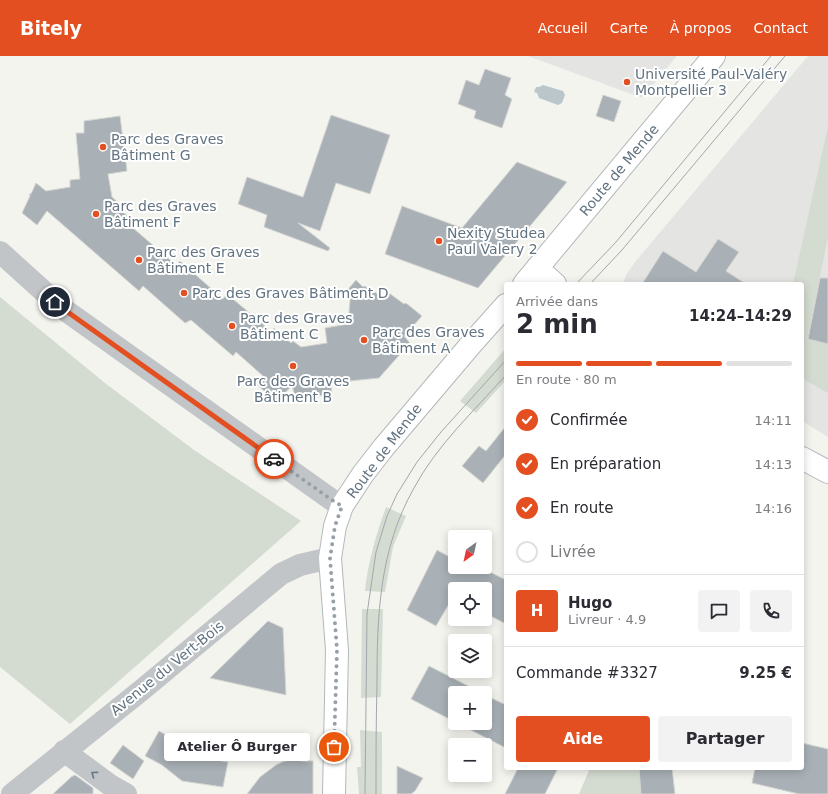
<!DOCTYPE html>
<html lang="fr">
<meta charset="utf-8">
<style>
:root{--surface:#fff;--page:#f2f2f3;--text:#2b2b33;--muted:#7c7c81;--line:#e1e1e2;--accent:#e34f20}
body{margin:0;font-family:"DejaVu Sans",sans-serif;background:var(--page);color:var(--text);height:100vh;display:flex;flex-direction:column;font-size:15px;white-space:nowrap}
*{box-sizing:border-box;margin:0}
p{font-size:13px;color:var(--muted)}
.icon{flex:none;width:22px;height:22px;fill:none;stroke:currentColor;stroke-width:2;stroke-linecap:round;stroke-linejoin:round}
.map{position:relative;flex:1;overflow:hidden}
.panel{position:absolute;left:504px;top:226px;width:300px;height:488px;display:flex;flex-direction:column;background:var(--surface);border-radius:4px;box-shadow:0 2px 10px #0003}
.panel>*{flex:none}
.needle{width:26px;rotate:213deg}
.tools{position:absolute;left:448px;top:474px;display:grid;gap:8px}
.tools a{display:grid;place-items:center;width:44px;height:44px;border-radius:4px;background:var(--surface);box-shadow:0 2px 10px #0003;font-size:20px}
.pin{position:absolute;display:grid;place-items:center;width:34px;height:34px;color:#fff;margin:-17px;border:2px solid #fff;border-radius:50%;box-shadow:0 1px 4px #0007}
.courier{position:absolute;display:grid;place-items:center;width:40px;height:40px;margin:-20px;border:3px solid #e34f20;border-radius:50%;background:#fff;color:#222;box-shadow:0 1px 5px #0007}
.bubble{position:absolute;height:28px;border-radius:4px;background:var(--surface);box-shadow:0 2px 10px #0003;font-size:13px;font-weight:700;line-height:28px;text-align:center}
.headline em{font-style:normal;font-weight:700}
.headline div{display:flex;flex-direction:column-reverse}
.headline{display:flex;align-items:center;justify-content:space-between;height:68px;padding:0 12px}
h1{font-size:26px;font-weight:700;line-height:30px}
.bar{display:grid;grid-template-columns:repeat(4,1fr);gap:6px 4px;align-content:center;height:48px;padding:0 12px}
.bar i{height:5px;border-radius:3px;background:var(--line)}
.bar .selected{background:var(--accent)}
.bar p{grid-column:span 4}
.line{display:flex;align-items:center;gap:10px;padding:0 12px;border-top:1px solid var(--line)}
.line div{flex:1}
.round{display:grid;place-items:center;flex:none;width:42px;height:42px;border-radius:4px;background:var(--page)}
ol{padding:0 12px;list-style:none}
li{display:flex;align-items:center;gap:12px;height:44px}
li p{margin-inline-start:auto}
li .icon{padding:4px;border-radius:50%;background:var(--accent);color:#fff;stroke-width:4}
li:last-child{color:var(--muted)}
li i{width:22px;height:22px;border:2px solid var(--line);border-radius:50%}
.action{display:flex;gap:8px;margin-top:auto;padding:8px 12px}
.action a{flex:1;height:46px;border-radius:4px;background:var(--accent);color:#fff;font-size:16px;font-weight:700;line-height:46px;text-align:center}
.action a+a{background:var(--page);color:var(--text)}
header{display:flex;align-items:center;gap:24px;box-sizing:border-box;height:56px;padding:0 20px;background:var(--accent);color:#fff}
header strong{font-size:19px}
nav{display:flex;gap:22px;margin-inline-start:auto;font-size:14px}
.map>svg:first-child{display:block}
.built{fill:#e4e5e3}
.green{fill:#d4dbd0}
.water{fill:#bac6ca}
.building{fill:#a9b1b6;stroke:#d5d5d2}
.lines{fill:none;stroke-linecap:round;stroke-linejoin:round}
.secondary-casing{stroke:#b3b8bc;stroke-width:24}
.street{stroke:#c1c5c8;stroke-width:22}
.secondary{stroke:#fff;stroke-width:22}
.tram{stroke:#a1a7ad;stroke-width:1}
.oneway{stroke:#677785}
.done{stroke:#95a0a8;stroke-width:4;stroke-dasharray:0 7.2}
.route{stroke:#e34f20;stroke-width:5}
.poi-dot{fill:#e34f20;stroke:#fff;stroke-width:1.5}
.labels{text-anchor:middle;stroke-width:4;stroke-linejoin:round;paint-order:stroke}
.poi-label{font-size:14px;fill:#627381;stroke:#fff;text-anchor:start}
.street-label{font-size:14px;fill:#627381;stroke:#fff}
</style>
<header>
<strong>Bitely</strong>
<nav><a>Accueil</a><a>Carte</a><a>À propos</a><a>Contact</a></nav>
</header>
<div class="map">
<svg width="828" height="738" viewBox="0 0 828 738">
<rect width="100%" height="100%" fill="#f4f4ef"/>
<path class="built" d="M528,0h149l-35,42z
M808,0h20v381l-26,-16v-137h-179l3,-9 9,-13z"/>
<path class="green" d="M828,70v111l-21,102 21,5v49l-23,-13 -3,-4v-92h-9z
M0,241l105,86 89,67 107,71 -231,203 -70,-57z
M506,292v32l-30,33 -16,-12z
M386,451l20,9 -13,31 -8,45 -20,-1c3,-29 11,-56 21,-84z
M362,553h21l-2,88 -20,1z
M360,674l22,2v62h-23l-2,-27h4z
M590,712h49l2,26h-62z"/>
<path class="water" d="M543,29l20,6 2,4 -3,8 -4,2 -19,-7 -2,-5 -3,-1 2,-5h3z"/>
<path class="building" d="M485,13l26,9 -6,17 7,4 -10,29 -28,-10 2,-7 -18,-7 8,-24 13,5z
M603,39l18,6 -7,21 -18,-6z
M331,59l59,20 -20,59 -34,-11 -16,48 -22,-8 32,25 -2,3 -64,-24 3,-12 -29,-11 9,-27 56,20z
M120,60l7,55 -19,3 4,23 9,8 -2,4 17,14 -3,5 43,37 4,-4 43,38 4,-5 44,37 3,-3 17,15 2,-2 8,6 26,-4 -2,-15 23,-4 2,-24 -6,-6 12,-14 7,7 2,-1 8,7 2,-1 9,7 5,-6 15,11 2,-1 16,13 -18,20 6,7 -31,35 -48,5 1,11 -36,5 -4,-13 -16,15 -20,-17 7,-8 -27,-24 -3,4 -42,-36 -6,3 -42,-37 -4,5 -92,-80 -10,14 -15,-12 8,-17 -1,-2h2l5,-11 10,8 24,-4v-7l10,-1 -4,-46h8v-12z
M517,106l50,20 -89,106 -93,-34 17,-48 60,22z
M718,183l21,13 -13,19 20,13h-104l21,-33 33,21z
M820,222h8v66l-20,-5z
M506,370v28l-23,29 -21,-17 17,-20 7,5z
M437,494l18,10v7h25l26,13v44l-21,-11v-24h-30v9l-2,-1 -17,29 -29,-16z
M268,565l15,7 3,67 -76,-17z
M429,610l53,27h-27v29l-44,-23z
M485,639l21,10v43l-49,-25h28z
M159,675l31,17 -4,7 42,7 -5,25 -41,-6 -20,-16 -17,-9z
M802,687l26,6v45h-29l-47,-11 3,-15h47z
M123,689l21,16 -11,18 -23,-16z
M300,701l1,4h12v33h-66l13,-17 16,-12 6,-3z
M397,710l26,12 -8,13 -4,3h-14z
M518,712h40l-13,26h-40z
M639,712h33l3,26h-34z
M75,719l18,13v6h-40l18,-17z"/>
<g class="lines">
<defs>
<path id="secondary" d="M537,212l18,16
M524,228l190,-228
M802,402l26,14
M334,738l3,-144 -7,-92 5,-32 7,-20 21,-32 21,-27 89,-105 33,-37"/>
</defs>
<use href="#secondary" class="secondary-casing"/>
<path class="street" d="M0,196l62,56 270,192 10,6
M64,695l46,34 16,9
M12,738l131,-105 138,-115 19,-9 30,-7"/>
<use href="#secondary" class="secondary"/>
<path class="tram" d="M576,228l40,-42 155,-186
M590,228l32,-34 163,-194
M365,738l2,-180 9,-62 11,-36 10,-22 20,-32 24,-30 65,-72
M376,738c0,-36 0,-73 1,-109 0,-69 2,-135 37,-197 23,-43 60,-77 92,-113"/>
</g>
<defs><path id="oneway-chevron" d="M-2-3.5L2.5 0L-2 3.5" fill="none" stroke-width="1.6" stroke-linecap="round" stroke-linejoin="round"/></defs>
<use class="oneway" href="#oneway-chevron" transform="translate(94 718) rotate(-144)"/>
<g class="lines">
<path class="done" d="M274,403l58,41 10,6 -7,20 -5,32 7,92 -3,97"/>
<path class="route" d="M55,246l7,6 212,151"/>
</g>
<g class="poi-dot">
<circle cx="627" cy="26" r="4"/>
<circle cx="103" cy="91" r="4"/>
<circle cx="96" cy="158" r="4"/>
<circle cx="439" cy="185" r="4"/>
<circle cx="139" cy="204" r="4"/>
<circle cx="184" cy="237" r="4"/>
<circle cx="232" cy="270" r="4"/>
<circle cx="364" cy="284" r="4"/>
<circle cx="293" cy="310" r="4"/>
</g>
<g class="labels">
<g class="poi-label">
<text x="635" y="23">Université Paul-Valéry<tspan x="635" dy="16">Montpellier 3</tspan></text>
<text x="111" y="88">Parc des Graves<tspan x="111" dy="16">Bâtiment G</tspan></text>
<text x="104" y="155">Parc des Graves<tspan x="104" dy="16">Bâtiment F</tspan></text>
<text x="447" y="182">Nexity Studea<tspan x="447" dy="16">Paul Valery 2</tspan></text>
<text x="147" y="201">Parc des Graves<tspan x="147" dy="16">Bâtiment E</tspan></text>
<text x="192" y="242">Parc des Graves Bâtiment D</text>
<text x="240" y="267">Parc des Graves<tspan x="240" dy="16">Bâtiment C</tspan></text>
<text x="372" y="281">Parc des Graves<tspan x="372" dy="16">Bâtiment A</tspan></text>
<text x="293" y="330" text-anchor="middle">Parc des Graves<tspan x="293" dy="16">Bâtiment B</tspan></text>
</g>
<g class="street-label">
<text transform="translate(619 114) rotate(-50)" y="5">Route de Mende</text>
<text transform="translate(384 395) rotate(-53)" y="5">Route de Mende</text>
<text transform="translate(167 612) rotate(-39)" y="5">Avenue du Vert-Bois</text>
</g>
</g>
</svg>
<div class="tools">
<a><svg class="needle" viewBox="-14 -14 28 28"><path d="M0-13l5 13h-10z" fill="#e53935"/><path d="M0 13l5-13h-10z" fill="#7c7c81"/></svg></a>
<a><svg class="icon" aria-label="locate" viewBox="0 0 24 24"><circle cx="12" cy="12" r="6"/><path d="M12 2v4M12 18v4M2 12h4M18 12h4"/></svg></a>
<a><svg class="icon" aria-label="layers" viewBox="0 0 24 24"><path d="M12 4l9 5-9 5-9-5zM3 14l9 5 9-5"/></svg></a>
<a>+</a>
<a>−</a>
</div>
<div class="pin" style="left:334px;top:691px;background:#ea580c"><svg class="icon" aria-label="bag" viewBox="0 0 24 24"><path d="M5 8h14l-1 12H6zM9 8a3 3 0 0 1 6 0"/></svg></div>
<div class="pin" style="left:55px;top:246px;background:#1f2937"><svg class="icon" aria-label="home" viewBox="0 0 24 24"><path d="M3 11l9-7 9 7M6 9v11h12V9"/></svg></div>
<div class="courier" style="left:274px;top:403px"><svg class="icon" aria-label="car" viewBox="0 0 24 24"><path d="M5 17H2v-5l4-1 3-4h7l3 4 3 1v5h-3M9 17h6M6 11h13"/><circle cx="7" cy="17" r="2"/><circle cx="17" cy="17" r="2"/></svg></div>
<div class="bubble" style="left:164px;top:677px;width:146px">Atelier Ô Burger</div>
<section class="panel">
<div class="headline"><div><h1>2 min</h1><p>Arrivée dans</p></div><em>14:24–14:29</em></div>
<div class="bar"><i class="selected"></i><i class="selected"></i><i class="selected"></i><i></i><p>En route · 80 m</p></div>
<ol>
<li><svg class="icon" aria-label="check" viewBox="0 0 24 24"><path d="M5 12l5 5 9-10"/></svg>Confirmée<p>14:11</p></li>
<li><svg class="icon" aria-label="check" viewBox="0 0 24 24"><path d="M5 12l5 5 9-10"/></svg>En préparation<p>14:13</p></li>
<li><svg class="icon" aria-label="check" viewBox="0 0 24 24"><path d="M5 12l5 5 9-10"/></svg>En route<p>14:16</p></li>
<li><i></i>Livrée</li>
</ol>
<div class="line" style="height:72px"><b class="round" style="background:var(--accent);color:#fff">H</b><div><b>Hugo</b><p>Livreur · 4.9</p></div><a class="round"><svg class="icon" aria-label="chat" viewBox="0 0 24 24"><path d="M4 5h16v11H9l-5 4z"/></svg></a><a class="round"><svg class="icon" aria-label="phone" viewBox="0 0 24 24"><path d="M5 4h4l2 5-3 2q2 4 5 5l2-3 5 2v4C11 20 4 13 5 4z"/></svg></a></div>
<div class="line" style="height:52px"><div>Commande #3327</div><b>9.25 €</b></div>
<div class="action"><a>Aide</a><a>Partager</a></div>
</section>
</div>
